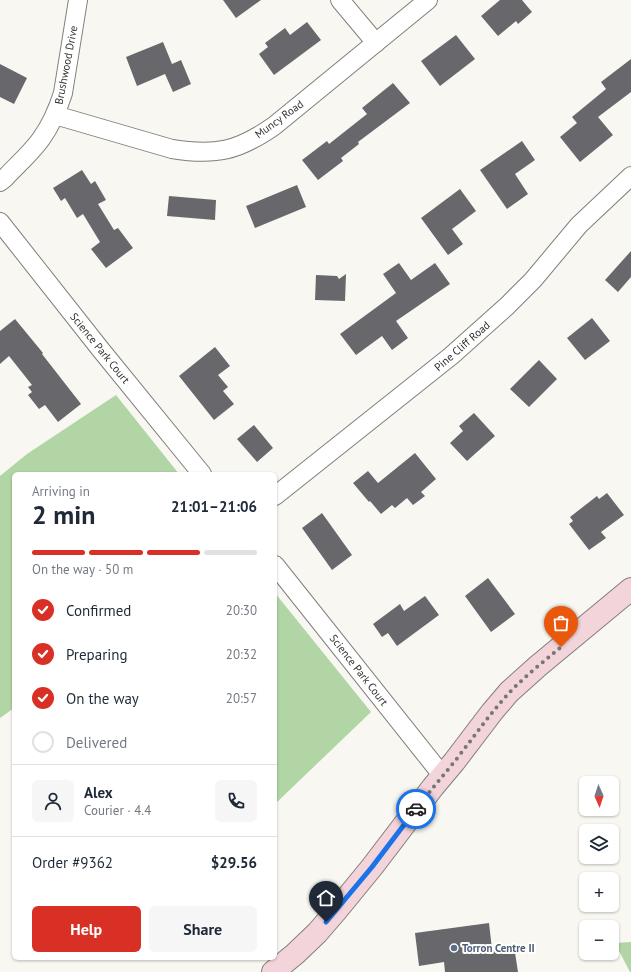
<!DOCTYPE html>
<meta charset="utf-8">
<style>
:root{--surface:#fff;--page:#f6f6f7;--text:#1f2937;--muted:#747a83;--line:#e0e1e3;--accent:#d93025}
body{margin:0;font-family:"PT Sans",sans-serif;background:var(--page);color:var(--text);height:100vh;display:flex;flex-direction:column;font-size:15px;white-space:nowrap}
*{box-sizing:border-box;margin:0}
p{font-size:13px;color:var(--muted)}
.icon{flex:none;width:22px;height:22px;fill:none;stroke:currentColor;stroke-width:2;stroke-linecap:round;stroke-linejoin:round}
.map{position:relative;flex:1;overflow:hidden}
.side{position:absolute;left:12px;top:472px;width:265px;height:488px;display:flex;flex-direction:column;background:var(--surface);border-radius:6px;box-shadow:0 1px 3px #0004}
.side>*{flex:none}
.needle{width:26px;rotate:177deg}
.tools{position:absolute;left:579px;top:776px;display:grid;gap:8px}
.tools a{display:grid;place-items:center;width:40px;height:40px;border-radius:6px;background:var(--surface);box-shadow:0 1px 3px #0004;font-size:20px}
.pin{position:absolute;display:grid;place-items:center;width:34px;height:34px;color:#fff;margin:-41px -17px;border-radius:50% 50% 50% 0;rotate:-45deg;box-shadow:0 0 4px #0007}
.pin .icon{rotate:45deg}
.courier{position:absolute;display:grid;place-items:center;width:40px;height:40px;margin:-20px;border:3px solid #1a73e8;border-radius:50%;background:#fff;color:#222;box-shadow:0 1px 5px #0007}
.head em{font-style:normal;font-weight:800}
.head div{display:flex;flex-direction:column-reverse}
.head{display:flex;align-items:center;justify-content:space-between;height:68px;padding:0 20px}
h1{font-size:26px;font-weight:800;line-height:30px}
.bar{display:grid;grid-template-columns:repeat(4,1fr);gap:6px 4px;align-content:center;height:48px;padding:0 20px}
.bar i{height:5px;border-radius:3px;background:var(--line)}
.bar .selected{background:var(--accent)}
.bar p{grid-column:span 4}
.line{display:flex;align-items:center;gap:10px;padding:0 20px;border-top:1px solid var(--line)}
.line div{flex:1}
.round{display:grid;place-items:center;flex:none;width:42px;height:42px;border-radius:6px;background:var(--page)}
ol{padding:0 20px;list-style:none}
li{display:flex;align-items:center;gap:12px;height:44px}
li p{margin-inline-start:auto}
li .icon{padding:4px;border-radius:50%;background:var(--accent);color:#fff;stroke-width:4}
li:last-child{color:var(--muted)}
li i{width:22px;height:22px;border:2px solid var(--line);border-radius:50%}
.primary-button{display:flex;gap:8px;margin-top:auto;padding:8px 20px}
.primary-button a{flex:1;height:46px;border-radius:6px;background:var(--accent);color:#fff;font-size:16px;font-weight:800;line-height:46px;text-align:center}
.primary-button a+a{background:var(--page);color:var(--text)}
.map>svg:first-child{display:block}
.green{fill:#b1d5a5}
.building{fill:#68686c}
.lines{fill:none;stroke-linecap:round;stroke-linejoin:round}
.street-casing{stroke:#807f7b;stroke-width:20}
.secondary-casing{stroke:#807f7b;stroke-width:24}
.street{stroke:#fff;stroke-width:18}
.secondary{stroke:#f2d4da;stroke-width:22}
.done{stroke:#767673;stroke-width:4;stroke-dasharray:0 7.2}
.route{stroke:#1a73e8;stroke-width:5}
.service-dot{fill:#5c6f8a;stroke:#fff;stroke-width:1.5}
.labels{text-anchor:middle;stroke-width:4;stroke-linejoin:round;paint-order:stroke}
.street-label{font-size:11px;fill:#30302e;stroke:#fff}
.service-label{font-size:11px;font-weight:bold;fill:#4e5e75;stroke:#fff;text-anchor:start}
</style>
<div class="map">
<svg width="631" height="972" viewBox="0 0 631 972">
<rect width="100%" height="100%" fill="#f9f7f2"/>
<path class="green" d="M116,395l63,79h-165v234l-14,10v-242l27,-22z
M275,593l96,119 -96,92z
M631,942v30h-1l-15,-29z"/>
<path class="building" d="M223,0h38l-25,18z
M500,0h22l10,12 -14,12 -2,-3 -18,15 -17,-20z
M307,22l14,18 -47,35 -15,-21 9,-7 -3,-4 20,-15 5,7z
M456,35l19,24 -35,27 -19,-25z
M163,42l9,22 9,-4 10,24 -18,8 -8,-18 -28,12 -11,-29z
M631,59v33l-33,25 15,18 -33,27 -20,-25 17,-14 -5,-6 34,-28 -5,-7z
M0,64l27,14 -13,26 -14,-7z
M393,83l17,20 -52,39 1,2 -18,14 2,3 -25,19 -16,-20 25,-19 2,3 38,-30 -5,-6z
M522,141l13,19 -20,14 13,20 -21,15 -27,-39z
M82,170l9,14 4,-3 11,19 -8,4 16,26 4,-2 15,20 -27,20 -15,-19 9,-7 -17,-28 -6,4 -12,-20 -4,3 -8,-13z
M297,185l9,22 -51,21 -9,-22z
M460,189l16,22 -24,18 11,15 -15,11 -27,-37z
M169,196l47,4 -1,20 -48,-4z
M631,251v26l-13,15 -13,-12z
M399,263l12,17 24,-17 15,21 -54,37 12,17 -16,12 -10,-14 -26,19 -16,-21 56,-41 -13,-19z
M346,274l-1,27 -30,-1 1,-25 21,1 2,3z
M592,318l18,23 -25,19 -18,-22z
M15,319l28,34 -1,1 39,50 -23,18 -13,-17 -6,4 -11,-14 4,-3 -4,-5 4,-2 -23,-29 -9,8v-33z
M215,347l15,19 -12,9 10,12 -5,4 11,13 -20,16 -35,-44z
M539,360l18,19 -28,28 -19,-18z
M474,413l21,23 -28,25 -17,-18 13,-12 -4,-5z
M254,425l19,23 -16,14 -20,-23z
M415,453l21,26 -15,13 4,4 -12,9 -6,-7 -12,10 -3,-3 -11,9 -11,-13 -1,1 -16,-19 15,-12 10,12z
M607,493l17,22 -23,17 5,6 -17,12 -20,-26 4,-3 -3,-4 27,-21 2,3z
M322,513l30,42 -20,15 -30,-42z
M488,578l27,36 -24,18 -26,-36z
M425,596l14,19 -42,31 -9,-13 -6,4 -9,-13 27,-20 4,7z
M489,923l3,26 22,-3 4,26h-73l-1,-10 -25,4 -4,-33z"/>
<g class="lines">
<defs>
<path id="street" d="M340,0l36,43
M55,115l117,34c44,7 66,2 102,-23l154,-126
M0,182l5,-4c12,-13 26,-25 36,-39 10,-14 17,-30 22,-46l15,-93
M0,222l101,128 101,124
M275,496l176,-140 56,-50 26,-26 46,-55 52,-49
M275,565l167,210"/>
<path id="secondary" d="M273,972l22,-18 22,-21 19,-22 36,-44 61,-80 21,-25 38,-50 17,-20 29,-26 93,-77"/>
</defs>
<use href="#street" class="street-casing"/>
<use href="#secondary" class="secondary-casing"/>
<use href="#street" class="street"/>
<use href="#secondary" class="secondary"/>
</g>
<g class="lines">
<path class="done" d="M416,809c13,-17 26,-32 39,-48 18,-23 34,-46 53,-67 16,-17 35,-32 53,-47"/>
<path class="route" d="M326,922l46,-55 44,-58"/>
</g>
<circle class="service-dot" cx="454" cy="948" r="4"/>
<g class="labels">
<g class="street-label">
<text transform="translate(66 65) rotate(-79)" y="4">Brushwood Drive</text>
<text transform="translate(279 119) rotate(-36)" y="4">Muncy Road</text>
<text transform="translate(462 346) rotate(-41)" y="4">Pine Cliff Road</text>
<text transform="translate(100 348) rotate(51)" y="4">Science Park Court</text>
<text transform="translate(359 670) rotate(52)" y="4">Science Park Court</text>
</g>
<g class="service-label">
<text x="462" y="952">Torron Centre II</text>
</g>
</g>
</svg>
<div class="tools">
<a><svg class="needle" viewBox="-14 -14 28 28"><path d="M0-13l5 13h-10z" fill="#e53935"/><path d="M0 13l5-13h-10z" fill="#747a83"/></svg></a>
<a><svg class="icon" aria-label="layers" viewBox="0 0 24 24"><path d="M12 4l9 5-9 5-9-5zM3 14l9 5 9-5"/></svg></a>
<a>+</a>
<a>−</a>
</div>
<div class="pin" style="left:561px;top:647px;background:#ea580c"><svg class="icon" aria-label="bag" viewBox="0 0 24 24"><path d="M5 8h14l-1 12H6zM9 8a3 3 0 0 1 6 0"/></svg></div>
<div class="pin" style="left:326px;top:922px;background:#1f2937"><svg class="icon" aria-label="home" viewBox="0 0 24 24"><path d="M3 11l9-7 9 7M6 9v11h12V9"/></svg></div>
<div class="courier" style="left:416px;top:809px"><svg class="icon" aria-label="car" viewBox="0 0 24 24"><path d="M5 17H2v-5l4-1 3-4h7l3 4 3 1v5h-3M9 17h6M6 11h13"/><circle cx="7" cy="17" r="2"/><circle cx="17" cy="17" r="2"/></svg></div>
<section class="side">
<div class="head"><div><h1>2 min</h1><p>Arriving in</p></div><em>21:01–21:06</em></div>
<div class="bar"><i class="selected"></i><i class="selected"></i><i class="selected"></i><i></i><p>On the way · 50 m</p></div>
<ol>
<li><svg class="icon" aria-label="check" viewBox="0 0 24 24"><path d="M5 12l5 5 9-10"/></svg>Confirmed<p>20:30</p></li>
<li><svg class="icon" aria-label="check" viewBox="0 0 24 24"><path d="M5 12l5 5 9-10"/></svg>Preparing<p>20:32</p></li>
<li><svg class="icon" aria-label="check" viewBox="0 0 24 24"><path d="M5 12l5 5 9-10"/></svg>On the way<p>20:57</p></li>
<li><i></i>Delivered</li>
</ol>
<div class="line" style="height:72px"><a class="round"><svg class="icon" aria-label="person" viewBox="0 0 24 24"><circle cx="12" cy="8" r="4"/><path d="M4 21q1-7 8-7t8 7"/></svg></a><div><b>Alex</b><p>Courier · 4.4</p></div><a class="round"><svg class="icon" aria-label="phone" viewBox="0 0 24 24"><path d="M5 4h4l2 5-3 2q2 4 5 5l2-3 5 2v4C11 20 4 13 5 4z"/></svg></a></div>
<div class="line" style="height:52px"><div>Order #9362</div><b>$29.56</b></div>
<div class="primary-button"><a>Help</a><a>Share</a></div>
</section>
</div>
